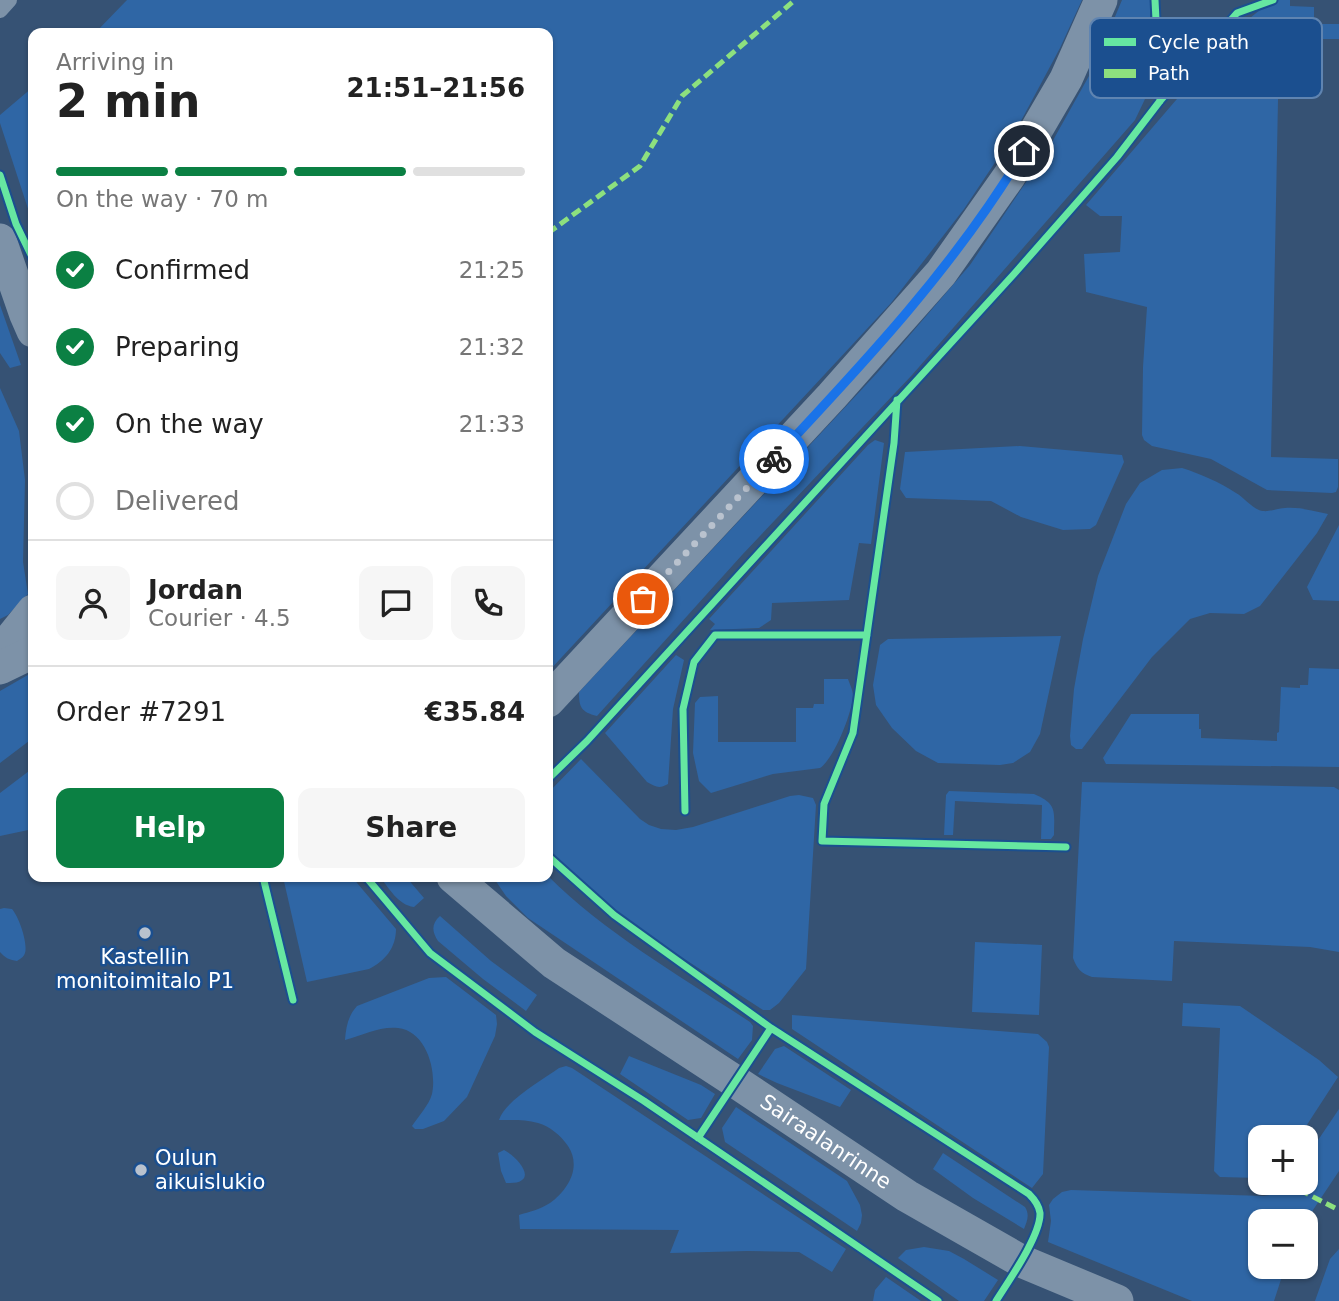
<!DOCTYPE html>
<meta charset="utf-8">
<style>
:root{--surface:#fff;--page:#f6f6f6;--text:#222;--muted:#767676;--line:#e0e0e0;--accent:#0b8043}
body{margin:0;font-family:"DejaVu Sans",sans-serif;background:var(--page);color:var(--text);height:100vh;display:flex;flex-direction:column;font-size:26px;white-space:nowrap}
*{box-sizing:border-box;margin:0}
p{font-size:23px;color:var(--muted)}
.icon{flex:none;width:38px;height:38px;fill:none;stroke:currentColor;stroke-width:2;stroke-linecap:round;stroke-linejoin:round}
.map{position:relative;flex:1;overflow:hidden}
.drawer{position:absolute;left:28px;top:28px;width:525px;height:854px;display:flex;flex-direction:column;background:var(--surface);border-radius:14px;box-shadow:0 2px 5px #0004}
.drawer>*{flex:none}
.tools{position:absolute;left:1248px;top:1125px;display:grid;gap:14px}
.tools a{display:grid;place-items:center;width:70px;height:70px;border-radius:14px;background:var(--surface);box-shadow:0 2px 5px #0004;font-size:35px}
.pin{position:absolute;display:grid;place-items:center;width:60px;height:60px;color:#fff;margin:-30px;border:4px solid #fff;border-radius:50%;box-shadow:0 2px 7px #0007}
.courier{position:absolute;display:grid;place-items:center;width:70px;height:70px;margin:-35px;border:5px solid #1a73e8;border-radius:50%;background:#fff;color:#222;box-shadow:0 2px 9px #0007}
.headline em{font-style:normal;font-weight:800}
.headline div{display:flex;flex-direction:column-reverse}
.headline{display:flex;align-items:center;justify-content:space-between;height:119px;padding:0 28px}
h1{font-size:46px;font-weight:800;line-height:52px}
.bar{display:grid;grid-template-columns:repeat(4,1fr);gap:10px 7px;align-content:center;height:84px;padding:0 28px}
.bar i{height:9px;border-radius:5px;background:var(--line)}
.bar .active{background:var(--accent)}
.bar p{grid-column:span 4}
.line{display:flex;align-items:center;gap:18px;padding:0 28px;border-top:2px solid var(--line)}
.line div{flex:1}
.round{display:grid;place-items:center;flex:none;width:74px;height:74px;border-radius:14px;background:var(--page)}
ol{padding:0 28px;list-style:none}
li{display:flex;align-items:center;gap:21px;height:77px}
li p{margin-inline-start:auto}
li .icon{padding:7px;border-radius:50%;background:var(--accent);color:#fff;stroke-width:4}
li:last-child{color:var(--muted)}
li i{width:38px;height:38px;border:4px solid var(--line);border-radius:50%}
.button{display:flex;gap:14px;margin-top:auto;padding:14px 28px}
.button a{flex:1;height:80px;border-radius:14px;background:var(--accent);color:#fff;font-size:28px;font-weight:800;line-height:80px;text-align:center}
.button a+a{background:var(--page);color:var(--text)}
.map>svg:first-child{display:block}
.green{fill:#2f66a5}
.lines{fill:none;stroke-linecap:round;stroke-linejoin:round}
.lane{stroke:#7d92a8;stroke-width:16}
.street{stroke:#7d92a8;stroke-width:33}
.quiet{stroke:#8de07e;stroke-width:5;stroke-dasharray:10 5;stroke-linecap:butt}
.cycleway-casing{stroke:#1b4f8f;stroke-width:11}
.cycleway{stroke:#66e7a1;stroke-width:7}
.done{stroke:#b9c2ce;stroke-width:7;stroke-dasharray:0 12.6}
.route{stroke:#1a73e8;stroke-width:9}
.poi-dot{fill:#b9c2ce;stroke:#1b4f8f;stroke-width:2.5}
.labels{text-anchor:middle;stroke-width:5;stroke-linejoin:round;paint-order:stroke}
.poi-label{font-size:21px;fill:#fff;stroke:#1b4f8f}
.street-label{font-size:21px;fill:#fff;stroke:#1b4f8f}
.key{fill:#1b4f8f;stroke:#5f84b1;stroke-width:2}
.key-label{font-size:19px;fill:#fff}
</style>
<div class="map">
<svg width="1339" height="1301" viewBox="0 0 1339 1301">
<rect width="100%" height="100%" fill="#365274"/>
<path class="green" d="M127,0h955l-22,48 -46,86 -50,75 -73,94 -343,369v-639h-453z
M1122,0h28v73l-5,26 -10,21 -223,255 -170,180 -145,161c-16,-4 -18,-9 -18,-24l299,-320 92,-107 77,-114 47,-84z
M1277,0h13v6l24,1v17h25v15h-28l-1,10h-31l-8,408 67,2v28l-2,5 -4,1 -65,-3 -56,-31 -59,-13 -8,-6 -2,-5 1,-68 4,-60 -61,-15 -2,-38 36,-2 2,-36h-22l-14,-11 151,-176c13,-11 25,-22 40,-29z
M33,87v137l-33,-101v-8z
M0,305l21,60 -11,3 -10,-15z
M0,388l19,43 6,49 -2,82 5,32 -20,21 -8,4z
M875,440l9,3 -13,101 -12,-1 -10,57 -77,3 -1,17 -12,8 -49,2 5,-6 -6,-5 159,-174z
M1020,446l102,9 2,7 -28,63 -6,4 -27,1 -42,-13 -30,-16 -85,-3 -6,-9 5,-37z
M1182,468c19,6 37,14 54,25 9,5 17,17 27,18 7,1 15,-3 22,-3 15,-1 29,3 43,6l-11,19 -57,73 -16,8 -34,-1 -20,6 -38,38 -70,92h-6l-5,-4 -1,-9 4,-47 9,-50 15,-63 28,-72 14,-21 22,-13z
M1339,525v76l-26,-1 -6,-13z
M1061,636l-21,98 -10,18 -17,11 -13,2 -62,-2 -22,-12 -24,-23 -16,-23 -3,-20 7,-40 8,-6z
M676,655l8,5 -11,49 -5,75c-9,5 -12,3 -21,-2l-42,-49z
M1309,668l30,1v98l-233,-3 -3,-6 28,-44h68v15h2v9l76,3v-8l2,-1 2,-45 19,1v-3h8z
M33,672v66l-33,25v-72z
M824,679h24c2,6 5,11 5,17 -1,17 -19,63 -33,72l-47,6 -62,19 -12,-12 -6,-28 2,-50 5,-6 18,-1v46h78v-34h17l1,-4h10z
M581,759l59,60 9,6 12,4 15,1 17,-3 97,-31 9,-1 14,3 3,7 -10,164 -27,34 -9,7h-7l-148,-96 -67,-64v-57z
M33,768v61l-33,7v-43z
M1082,782l252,5 5,3v162l-29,-5 -136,-6 -2,40 -80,-4c-11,-4 -15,-8 -19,-19z
M949,791l85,3c24,10 20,18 20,41l-3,4h-10l1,-34 -87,-4 -2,34h-9l2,-40z
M548,876c57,57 134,101 202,146l3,4 -1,14 -14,19 -210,-141 -22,-22 -13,-19z
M283,877h69l44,52c0,19 -11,32 -27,40l-62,13z
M380,877h26l18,21 -10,9c-16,-2 -25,-19 -34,-30z
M4,908l8,1c7,8 16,34 13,44 -2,5 -4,5 -8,8 -7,-1 -12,-3 -17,-9v-43z
M440,916l51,45 46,34 -11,16 -43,-32 -45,-38c-6,-9 -7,-17 2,-25z
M975,942l67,3 -3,70 -67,-3z
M446,977l50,38 1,9 -2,12 -28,61 -23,24 -21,8h-8l-3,-3c6,-9 17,-21 20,-32 5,-24 -6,-63 -34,-66 -18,-2 -35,7 -53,12 1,-13 3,-24 12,-34l72,-28z
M1183,1003l57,3 79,54 19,17 -39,60 -39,1v40l-40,-1 -6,-6 6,-143 -38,-2z
M792,1015l246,19 9,8 2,5 -6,127 -11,14 -240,-159z
M784,1046l67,44 -11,17 -63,-24 -19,-9 17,-25z
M629,1056l72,29 14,9 -14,24 -13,2 -68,-46z
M566,1066l6,2 274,181 -14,23 -33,-20 -52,-1 -77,2 9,-23 -159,-1 -1,-14c10,-3 22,-6 31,-12 18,-13 32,-36 18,-57 -7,-10 -18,-20 -30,-23 -13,-4 -27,-3 -39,-3 6,-19 43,-40 60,-52z
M736,1107l111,74 13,24 2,10 -1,8 -4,8 -132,-89 -3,-14z
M1339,1109v62l-28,42 -5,12v-3h-46v45h25l-11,34h-82l-144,-59 3,-21 -2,-16 4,-6 9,-7 9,-2 193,6c11,-1 15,-5 22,-13h20v-25z
M504,1150c17,9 36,35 2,33l-5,-12 -3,-18z
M943,1153l82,54c5,8 2,14 -1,22l-51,-31 -40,-29z
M924,1247l25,4 15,8 34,21 -14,21h-25l-61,-43 8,-8z
M1339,1249v52h-24l15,-42z
M886,1277l35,24h-48l2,-11z"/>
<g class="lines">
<path class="lane" d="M0,10l9,-10"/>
<g class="street">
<path d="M0,240l26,75 7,16"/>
<path d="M0,652l33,-41"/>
<path d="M0,668l33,-16"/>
<path d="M548,701l284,-305 109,-123 69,-98 56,-96 35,-79"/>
<path id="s1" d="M453,877l101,86 182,119 171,114 114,65 96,40"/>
</g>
<path class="quiet" d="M548,233l92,-67 42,-70 113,-96
M1286,1183l53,27"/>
<defs>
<path id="cycleway" d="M1155,0l5,101
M0,175l16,49 17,35
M897,400l-3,43 -41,290 -29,71 -2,37 244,6
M548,779l39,-38 427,-467 103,-117 43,-56 77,-88 36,-13
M685,811l-2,-102 11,-47 21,-27h152
M548,856l66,59 157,113 258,166c6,6 10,11 11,19 1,22 -32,69 -44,88
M263,877l30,123
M366,877l64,76 105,79 109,69 294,200
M698,1138l73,-110"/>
</defs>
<use href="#cycleway" class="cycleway-casing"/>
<use href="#cycleway" class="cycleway"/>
</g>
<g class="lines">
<path class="done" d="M643,599l131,-140"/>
<path class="route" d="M774,459c90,-96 182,-194 250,-308"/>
</g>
<g class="poi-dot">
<circle cx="145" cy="933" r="7"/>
<circle cx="141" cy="1170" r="7"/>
</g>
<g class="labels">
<g class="poi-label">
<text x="145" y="964">Kastellin<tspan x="145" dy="24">monitoimitalo P1</tspan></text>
<text x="155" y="1165" text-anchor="start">Oulun<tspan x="155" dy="24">aikuislukio</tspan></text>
</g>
<g class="street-label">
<text dy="7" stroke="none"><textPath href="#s1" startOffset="458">Sairaalanrinne</textPath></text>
</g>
</g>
<rect x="1090" y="18" width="232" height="80" rx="10" class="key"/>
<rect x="1104" y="38" width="32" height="8" fill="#66e7a1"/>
<rect x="1104" y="69" width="32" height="9" fill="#8de07e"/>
<g class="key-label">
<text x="1148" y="49">Cycle path</text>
<text x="1148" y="80">Path</text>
</g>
</svg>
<div class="tools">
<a>+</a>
<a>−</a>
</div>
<div class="pin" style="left:643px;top:599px;background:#ea580c"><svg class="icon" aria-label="bag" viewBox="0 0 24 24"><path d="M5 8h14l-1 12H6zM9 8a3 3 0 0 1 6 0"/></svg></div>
<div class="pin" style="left:1024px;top:151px;background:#1f2937"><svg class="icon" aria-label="home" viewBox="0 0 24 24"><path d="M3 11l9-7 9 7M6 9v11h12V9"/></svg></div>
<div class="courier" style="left:774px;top:459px"><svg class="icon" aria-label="bike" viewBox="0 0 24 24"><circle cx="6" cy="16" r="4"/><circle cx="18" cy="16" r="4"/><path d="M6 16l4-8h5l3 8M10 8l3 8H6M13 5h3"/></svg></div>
<section class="drawer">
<div class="headline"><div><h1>2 min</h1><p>Arriving in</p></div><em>21:51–21:56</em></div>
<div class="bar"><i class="active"></i><i class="active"></i><i class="active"></i><i></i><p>On the way · 70 m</p></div>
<ol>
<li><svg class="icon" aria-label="check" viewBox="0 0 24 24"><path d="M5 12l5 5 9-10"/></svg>Confirmed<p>21:25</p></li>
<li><svg class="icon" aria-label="check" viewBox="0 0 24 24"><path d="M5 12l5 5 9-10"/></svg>Preparing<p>21:32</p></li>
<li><svg class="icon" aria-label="check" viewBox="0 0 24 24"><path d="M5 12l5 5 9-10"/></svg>On the way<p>21:33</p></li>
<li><i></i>Delivered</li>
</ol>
<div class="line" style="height:126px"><a class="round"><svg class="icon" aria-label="person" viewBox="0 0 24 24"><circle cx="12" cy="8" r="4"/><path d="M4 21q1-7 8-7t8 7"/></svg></a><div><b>Jordan</b><p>Courier · 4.5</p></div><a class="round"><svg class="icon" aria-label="chat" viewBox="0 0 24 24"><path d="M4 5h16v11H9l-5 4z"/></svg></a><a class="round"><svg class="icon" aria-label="phone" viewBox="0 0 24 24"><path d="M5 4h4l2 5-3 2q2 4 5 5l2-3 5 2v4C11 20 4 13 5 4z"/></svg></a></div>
<div class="line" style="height:91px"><div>Order #7291</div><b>€35.84</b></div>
<div class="button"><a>Help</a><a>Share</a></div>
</section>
</div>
